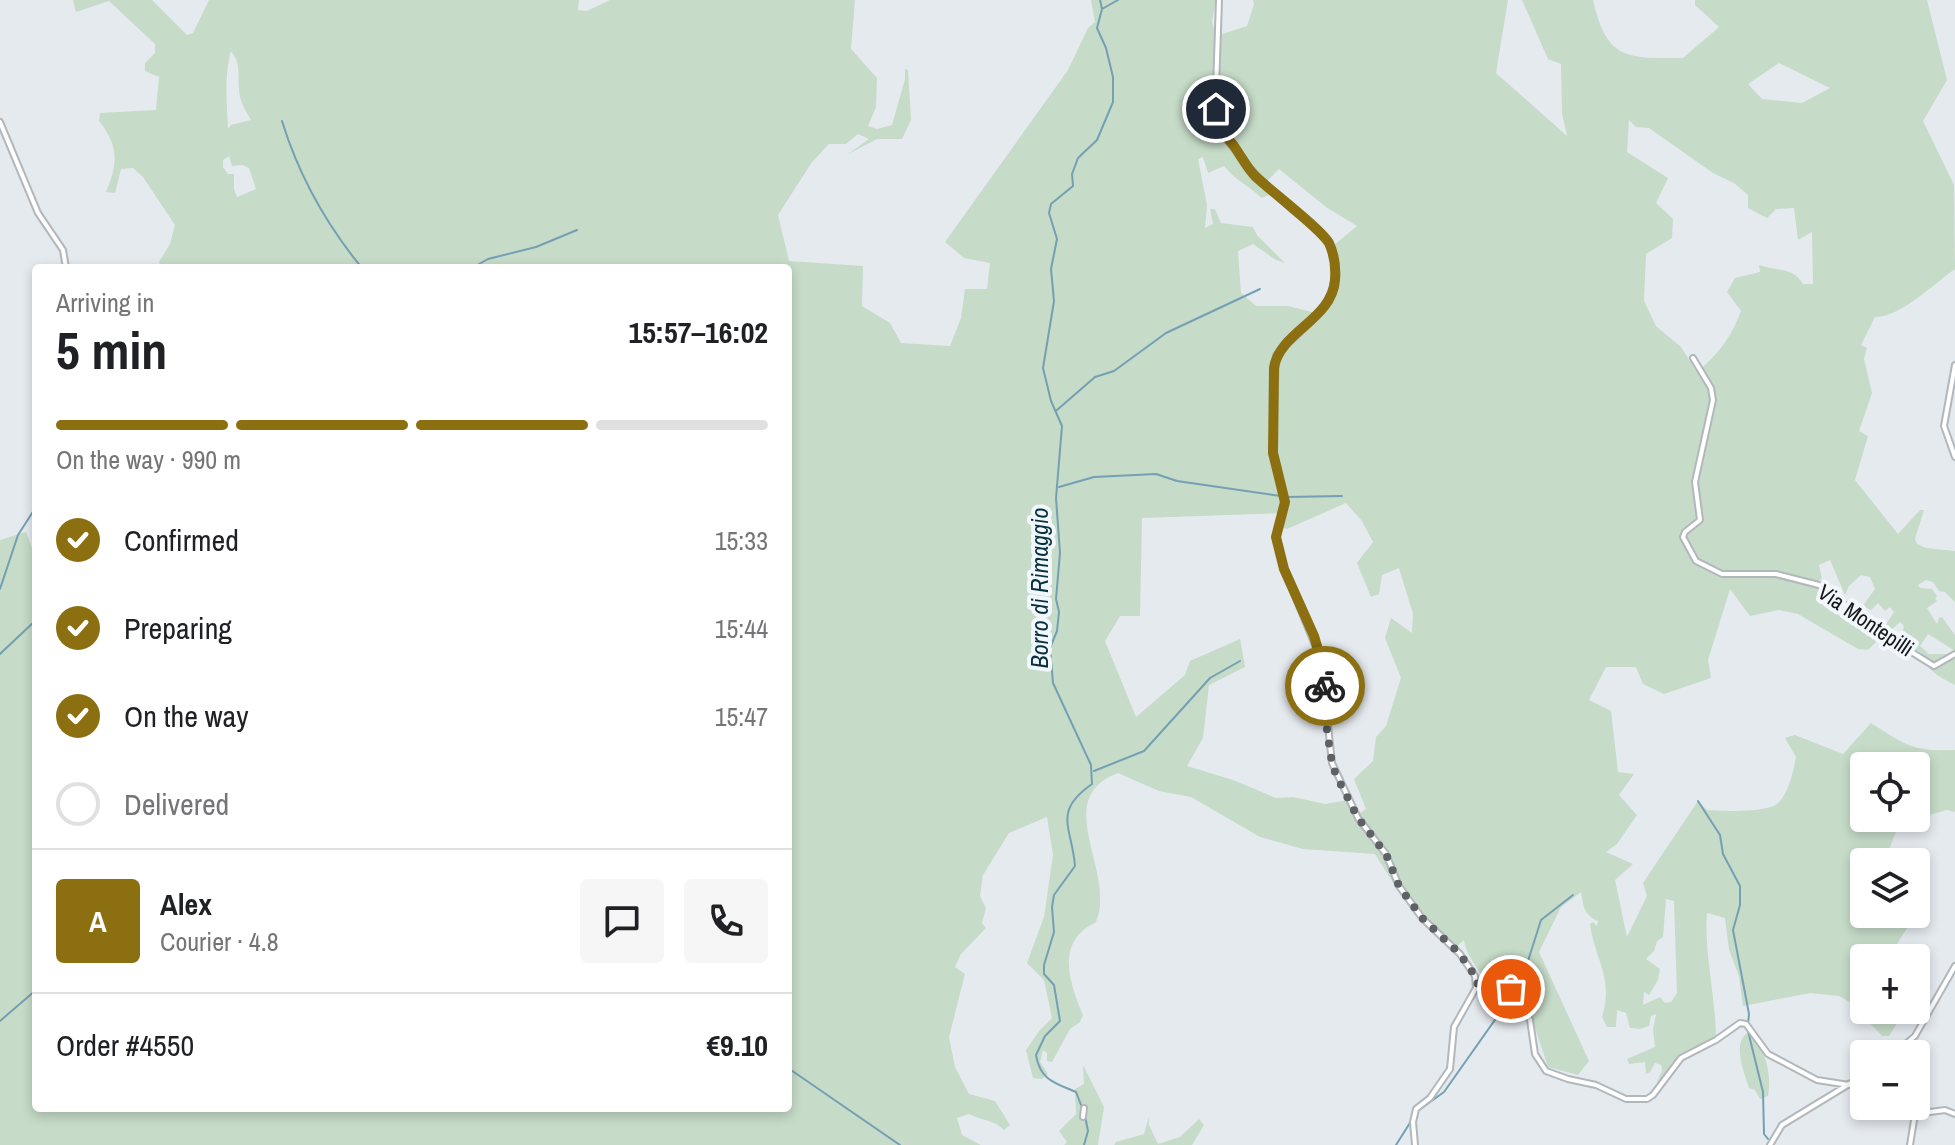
<!DOCTYPE html>
<meta charset="utf-8">
<style>
:root{--surface:#fff;--page:#f6f6f6;--text:#202124;--muted:#757577;--line:#e0e0e0;--accent:#8b6f11}
body{margin:0;font-family:"Archivo Narrow",sans-serif;background:var(--page);color:var(--text);height:100vh;display:flex;flex-direction:column;font-size:30px;white-space:nowrap}
*{box-sizing:border-box;margin:0}
p{font-size:26px;color:var(--muted)}
.icon{flex:none;width:44px;height:44px;fill:none;stroke:currentColor;stroke-width:2;stroke-linecap:round;stroke-linejoin:round}
.map{position:relative;flex:1;overflow:hidden}
.side{position:absolute;left:32px;top:264px;width:760px;height:848px;display:flex;flex-direction:column;background:var(--surface);border-radius:8px;box-shadow:0 4px 12px #0003}
.side>*{flex:none}
.tools{position:absolute;left:1850px;top:752px;display:grid;gap:16px}
.tools a{display:grid;place-items:center;width:80px;height:80px;border-radius:8px;background:var(--surface);box-shadow:0 4px 12px #0003;font-size:40px}
.pin{position:absolute;display:grid;place-items:center;width:68px;height:68px;color:#fff;margin:-34px;border:4px solid #fff;border-radius:50%;box-shadow:0 2px 8px #0007}
.courier{position:absolute;display:grid;place-items:center;width:80px;height:80px;margin:-40px;border:6px solid #8b6f11;border-radius:50%;background:#fff;color:#222;box-shadow:0 2px 10px #0007}
.headline em{font-style:normal;font-weight:700}
.headline div{display:flex;flex-direction:column-reverse}
.headline{display:flex;align-items:center;justify-content:space-between;height:136px;padding:0 24px}
h1{font-size:52px;font-weight:700;line-height:60px}
.bar{display:grid;grid-template-columns:repeat(4,1fr);gap:12px 8px;align-content:center;height:96px;padding:0 24px}
.bar i{height:10px;border-radius:6px;background:var(--line)}
.bar .on{background:var(--accent)}
.bar p{grid-column:span 4}
.line{display:flex;align-items:center;gap:20px;padding:0 24px;border-top:2px solid var(--line)}
.line div{flex:1}
.round{display:grid;place-items:center;flex:none;width:84px;height:84px;border-radius:8px;background:var(--page)}
ol{padding:0 24px;list-style:none}
li{display:flex;align-items:center;gap:24px;height:88px}
li p{margin-inline-start:auto}
li .icon{padding:8px;border-radius:50%;background:var(--accent);color:#fff;stroke-width:4}
li:last-child{color:var(--muted)}
li i{width:44px;height:44px;border:4px solid var(--line);border-radius:50%}
.map>svg:first-child{display:block}
.green{fill:#c6dbc8;fill-rule:evenodd}
.lines{fill:none;stroke-linecap:round;stroke-linejoin:round}
.stream{stroke:#74a0b3;stroke-width:2}
.street-casing{stroke:#b2b7bc;stroke-width:8}
.street{stroke:#fff;stroke-width:4}
.done{stroke:#5e6264;stroke-width:8;stroke-dasharray:0 14.4}
.route{stroke:#8b6f11;stroke-width:10}
.labels{text-anchor:middle;stroke-width:8;stroke-linejoin:round;paint-order:stroke}
.street-label{font-size:22px;fill:#161819;stroke:#f2f7fc}
.water-label{font-size:24px;font-style:italic;fill:#083140;stroke:#f2f7fc}
</style>
<div class="map">
<svg width="1955" height="1145" viewBox="0 0 1955 1145">
<rect width="100%" height="100%" fill="#e5eaef"/>
<path class="green" d="M73,0h79l35,35 6,-2 16,-33h370l-1,10 9,1 23,-11h245l-4,49 26,29 -1,29 -8,19 9,3 15,-4 13,-46v-10l3,1 3,50 -9,19h-25l-29,15 21,-15 -11,-5 -12,10h-17l-17,18 -34,53 11,46 74,5 -1,40 28,17 11,20 49,3 11,-28 4,-29h22l3,-26 -26,-5 -19,-16 123,-172 20,-42 7,-6 -4,-22h125l-4,22 4,14 31,-10 7,-22 -1,-4h255l-12,73 71,63 -5,-23 -1,-49 -13,-5 -26,-59h71c14,61 34,58 90,58l36,-31 -24,-22v-5h232l20,80 -24,41 31,64 1,84c-20,14 -56,49 -80,48l-14,28 6,3 -3,11 8,34 -13,38 9,5 -13,44 43,54 22,-24h4l-9,29 2,5 9,4 29,3v51l-10,-10 -6,-1 -6,-9 -7,-2 -8,5 2,3 12,1 5,7 -2,3 2,2 -10,7 10,16 2,-6 3,-1 13,18v16l-27,-17 -8,12 9,8h26v31c-15,-8 -29,-14 -33,-32l-22,-12 4,-15 -4,-4 -9,8 -5,-6 8,-12 -4,-5 -5,4 -7,-8 -7,7 -6,-3 -1,-3 11,-15 -5,-12 -9,-2 -12,11 -4,9 -15,-35 -11,5 3,14 -8,4 70,51 -16,16 -10,-1 -60,-35 -19,-4 -29,6 -20,-27 -22,71 3,18 -47,16 -21,-10 -7,-17h-30l-17,33 22,11 7,61 16,2 -15,21 18,20 -20,29 -11,8 27,12 -18,16 12,57 20,-41 -4,-13 55,-82 9,9c17,1 56,3 70,-6 11,-8 17,-35 19,-47l-11,-19 10,-3 48,19 28,-31c34,22 42,29 84,27v62l-8,-2 -29,8 -8,12 -12,-3 -14,35h-20v52h52l-28,44h-24v52h39l1,2 -15,24h-7l-15,-16 -5,-11 -23,-13 -29,-3 -67,13 -4,-30 -10,-26 -4,-32 -18,-5c-3,42 9,85 9,127l-35,18 -21,30 -5,1 7,-19 -1,-5 -6,-2 -5,9 -4,2 -1,-12 -16,2 -2,-5 28,-12 -2,-18 3,-15 -5,2 -2,10 -9,3 -10,-1 -4,-15 -9,-3 -1,17h-9l-5,-10c12,-40 -7,-56 -12,-93l3,-2 4,4 1,-5c-14,-5 -15,-17 -17,-29l-20,15 -22,45 50,109 -11,14 -30,-8 -28,-85c-24,3 -33,5 -45,-17 -5,-8 -10,-16 -11,-25l-8,7 -27,-27 1,-2 -2,1 -18,-23 -11,-4 -24,-38 -72,-5 -43,-12 -69,-40 -32,-6 -41,-18c-69,26 -1,98 -22,149 -41,20 -27,60 -13,93l-3,7 -10,7 -18,33 -5,-1v-8l-4,-3 -3,12 8,12 -6,5 -9,-1 -7,-28 14,-20 12,-12 -8,-38 -17,-17 17,-46 9,-62 -6,-38 -38,16 -26,42 -3,21 6,12 -4,15 4,5 -25,26 -6,13 10,7 -16,63 6,30 14,27 26,7 15,24 -6,5c-11,-11 -22,-9 -35,-16l-12,4 5,17 19,10h-981v-605l26,-8 6,16 4,-2v562h752v-840h-627l-2,-6 11,-18 5,-19 -32,-48 -10,-9 -12,1 -6,24 -9,-1c12,-28 13,-46 -7,-71l1,-8 56,-3 3,-33 -14,-6v-8l10,-10v-9l-46,-43 -33,11zM231,51c10,13 7,22 8,38 0,11 6,21 12,31l-20,5 -3,4c-1,-25 -4,-54 3,-78zM1779,63l51,25 -28,15 -40,-4 -14,-15zM1629,120l7,7 13,1 64,45 21,10 14,12v13l19,10 9,-9 18,-1 4,32 14,-8 1,52h-10c-9,-17 -28,-13 -44,-19l1,7 -25,6 -8,14 14,19c-9,25 -23,44 -44,61l-16,-25 -25,-21 -12,-25 2,-47 26,-16 1,-19 -17,-16 12,-25 -41,-26zM229,156l3,10 11,-1 6,3 7,21 -19,8 -3,-8v-15h-6l-5,-7v-7zM1203,157l5,16 16,-7c11,14 25,20 38,32l9,-4 -11,-6 19,-19 47,38 31,19 -23,19c2,27 -1,47 -18,68l-28,-7h-32l-15,-13 -3,-42 15,-7 23,16 9,3 -28,-28 -4,-8 -32,-4 -6,-14h-5l3,15 -8,4 2,-23 -9,-46zM1346,503l16,18 11,21 -16,21 14,34 8,-3 3,-19 17,-7 14,46 -1,19 -21,-15 -6,20 16,40 -15,48 -10,11 -3,24 -19,18 12,30 -10,7 -8,-16 -23,4 -32,-7 -17,1 -43,-18 -46,-14 16,-28 6,-53 36,-18 -5,-28 -50,22 -5,14 -49,42 -31,-76 15,-25h20l2,-98 141,-5 -6,13 10,3zM1864,766h52v52h-52zM1666,899l8,2 3,92 -6,9 -6,1 -5,-6 -17,8 1,-13 5,3 9,-15 2,-11 -14,-10 8,-8 3,-10 6,-4z
M1751,1031c14,20 21,41 17,65l-8,3 -5,-9 -6,-2c-5,-17 -19,-48 2,-57z
M1083,1065l21,42 -6,38h-34l3,-3 -8,-11 17,-17 -1,-25 9,-5z
M1149,1117v8l9,19 22,-7 19,-18 5,6 -12,20h-78l2,-3 28,-8z"/>
<g class="lines">
<path class="stream" d="M1102,9l16,-9
M282,121c17,55 43,102 80,147
M472,268l16,-9 48,-12 41,-17
M1057,410l38,-33 19,-6 52,-38 94,-44
M1059,487l35,-10 62,-3 21,7 104,15
M1287,497l55,-1
M0,589l18,-54 18,-28
M0,654l36,-34
M1094,771l50,-20 66,-73 30,-17
M1698,801l22,34 3,19 17,32v19l-7,25 16,84 -1,10
M0,1021l36,-31
M1748,1031l15,61 1,42 4,5
M788,1068l112,77
M1083,1110l-7,-18c-21,-9 -36,-12 -40,-37l9,-19 15,-15 -6,-36 -10,-11v-9l10,-33 -2,-25 2,-12 21,-29c-3,-39 -23,-54 17,-82l-1,-19 -38,-82 -3,-35 7,-17 2,-19 -3,-13 4,-46 -4,-55 6,-72 -11,-25 -8,-33 11,-67 -3,-32 6,-30 -8,-26 2,-9 22,-18 -1,-12 6,-16 19,-18 16,-38v-25l-7,-29 -9,-20 5,-19 -2,-9
M1416,1112l28,-20 77,-109 20,-63 32,-25
M1084,1145l4,-14 -3,-15
M1396,1145l17,-27"/>
<defs>
<path id="street" d="M1219,0l-4,118c18,38 50,66 80,94 10,8 26,18 33,29 12,20 8,47 -4,65 -13,19 -32,32 -48,49l-3,98 12,49 -9,35 8,32 37,91 11,103 26,55 28,36 13,32 23,32 38,36 15,22 1,12 -22,39 -4,42 -20,29 -14,11 -3,13 2,23
M0,122l38,91 25,37 3,18
M1693,358l18,30 2,12 -18,82 5,38 -15,12 -2,5 13,24 26,13h54l43,11 70,53 45,28 21,-12
M1955,365l-11,61 11,31
M1476,983l20,8 15,-2 8,3 11,28 5,34 11,17 22,8 28,6 30,14h21l6,-4 28,-37 35,-18 24,-17 6,1 22,30 49,26 32,5
M1894,1054l21,-18 40,-70
M1083,1117l1,-9
M1770,1145l12,-20 82,-50
M1910,1145l5,-31 30,-4 10,4"/>
</defs>
<use href="#street" class="street-casing"/>
<use href="#street" class="street"/>
</g>
<g class="lines">
<path class="done" d="M1325,686l2,45 5,32 4,12 22,43 28,36 13,32 23,32 38,36 15,22 1,7 20,8 15,-2"/>
<path class="route" d="M1216,109c-2,16 8,25 18,37 7,10 13,22 21,30 16,15 66,53 74,67 5,11 7,25 6,37 -3,40 -56,52 -61,88l-1,85 12,49 -9,35 8,32 30,67 7,24 4,26"/>
</g>
<g class="labels">
<g class="street-label">
<text transform="translate(1866 620) rotate(34)" y="8">Via Montepilli</text>
</g>
<g class="water-label">
<text transform="translate(1040 588) rotate(-90)" y="8">Borro di Rimaggio</text>
</g>
</g>
</svg>
<div class="tools">
<a><svg class="icon" aria-label="locate" viewBox="0 0 24 24"><circle cx="12" cy="12" r="6"/><path d="M12 2v4M12 18v4M2 12h4M18 12h4"/></svg></a>
<a><svg class="icon" aria-label="layers" viewBox="0 0 24 24"><path d="M12 4l9 5-9 5-9-5zM3 14l9 5 9-5"/></svg></a>
<a>+</a>
<a>−</a>
</div>
<div class="pin" style="left:1511px;top:989px;background:#ea580c"><svg class="icon" aria-label="bag" viewBox="0 0 24 24"><path d="M5 8h14l-1 12H6zM9 8a3 3 0 0 1 6 0"/></svg></div>
<div class="pin" style="left:1216px;top:109px;background:#1f2937"><svg class="icon" aria-label="home" viewBox="0 0 24 24"><path d="M3 11l9-7 9 7M6 9v11h12V9"/></svg></div>
<div class="courier" style="left:1325px;top:686px"><svg class="icon" aria-label="bike" viewBox="0 0 24 24"><circle cx="6" cy="16" r="4"/><circle cx="18" cy="16" r="4"/><path d="M6 16l4-8h5l3 8M10 8l3 8H6M13 5h3"/></svg></div>
<section class="side">
<div class="headline"><div><h1>5 min</h1><p>Arriving in</p></div><em>15:57–16:02</em></div>
<div class="bar"><i class="on"></i><i class="on"></i><i class="on"></i><i></i><p>On the way · 990 m</p></div>
<ol>
<li><svg class="icon" aria-label="check" viewBox="0 0 24 24"><path d="M5 12l5 5 9-10"/></svg>Confirmed<p>15:33</p></li>
<li><svg class="icon" aria-label="check" viewBox="0 0 24 24"><path d="M5 12l5 5 9-10"/></svg>Preparing<p>15:44</p></li>
<li><svg class="icon" aria-label="check" viewBox="0 0 24 24"><path d="M5 12l5 5 9-10"/></svg>On the way<p>15:47</p></li>
<li><i></i>Delivered</li>
</ol>
<div class="line" style="height:144px"><b class="round" style="background:var(--accent);color:#fff">A</b><div><b>Alex</b><p>Courier · 4.8</p></div><a class="round"><svg class="icon" aria-label="chat" viewBox="0 0 24 24"><path d="M4 5h16v11H9l-5 4z"/></svg></a><a class="round"><svg class="icon" aria-label="phone" viewBox="0 0 24 24"><path d="M5 4h4l2 5-3 2q2 4 5 5l2-3 5 2v4C11 20 4 13 5 4z"/></svg></a></div>
<div class="line" style="height:104px"><div>Order #4550</div><b>€9.10</b></div>
</section>
</div>
